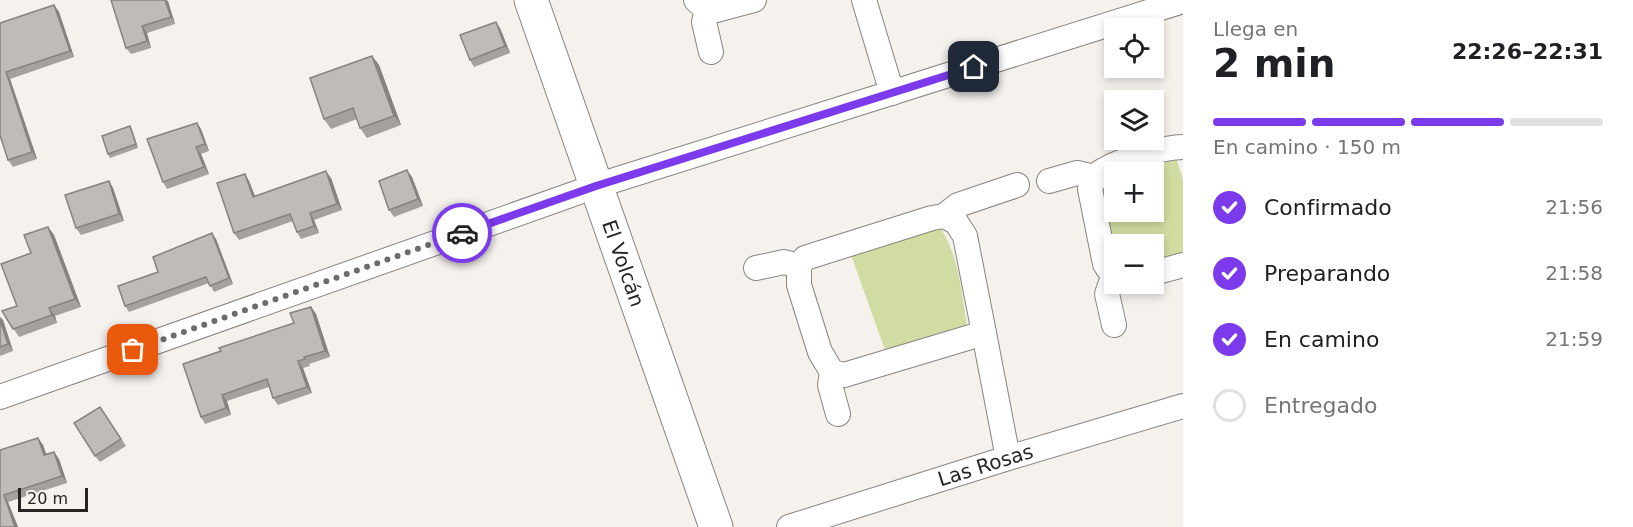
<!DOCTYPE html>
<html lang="es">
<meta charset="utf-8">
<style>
:root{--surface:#fff;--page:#f2f2f2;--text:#202124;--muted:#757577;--line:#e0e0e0;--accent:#7c3aed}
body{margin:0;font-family:"DejaVu Sans",sans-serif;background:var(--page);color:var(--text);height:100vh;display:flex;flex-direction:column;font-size:22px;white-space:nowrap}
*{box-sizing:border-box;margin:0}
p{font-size:20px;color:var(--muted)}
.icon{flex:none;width:33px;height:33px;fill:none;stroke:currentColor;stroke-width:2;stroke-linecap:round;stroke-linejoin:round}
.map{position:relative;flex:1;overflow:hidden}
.side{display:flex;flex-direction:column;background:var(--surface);width:450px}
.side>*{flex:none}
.fabs{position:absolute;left:1104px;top:18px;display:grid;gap:12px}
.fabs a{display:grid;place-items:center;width:60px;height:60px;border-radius:0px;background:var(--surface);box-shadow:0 3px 9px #0003;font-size:30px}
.scale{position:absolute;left:18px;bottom:15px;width:70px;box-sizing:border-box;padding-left:6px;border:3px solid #262523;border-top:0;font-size:16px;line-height:21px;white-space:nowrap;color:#262523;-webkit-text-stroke:4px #f5f1ed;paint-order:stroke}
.pin{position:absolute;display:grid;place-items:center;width:51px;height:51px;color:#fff;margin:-26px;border-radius:12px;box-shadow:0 3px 9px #0006}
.courier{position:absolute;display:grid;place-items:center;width:60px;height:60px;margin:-30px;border:4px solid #7c3aed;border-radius:50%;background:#fff;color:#222;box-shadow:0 2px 8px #0007}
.summary em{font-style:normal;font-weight:600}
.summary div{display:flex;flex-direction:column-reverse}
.summary{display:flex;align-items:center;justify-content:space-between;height:102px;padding:0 30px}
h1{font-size:39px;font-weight:600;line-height:45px}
.bar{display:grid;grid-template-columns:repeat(4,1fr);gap:9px 6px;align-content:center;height:72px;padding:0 30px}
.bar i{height:8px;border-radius:4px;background:var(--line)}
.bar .active{background:var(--accent)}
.bar p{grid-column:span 4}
ol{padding:0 30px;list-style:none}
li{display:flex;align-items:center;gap:18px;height:66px}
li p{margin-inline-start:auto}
li .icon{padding:6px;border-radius:50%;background:var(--accent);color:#fff;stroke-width:4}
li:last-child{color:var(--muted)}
li i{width:33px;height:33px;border:3px solid var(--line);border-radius:50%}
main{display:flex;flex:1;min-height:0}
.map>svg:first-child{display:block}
.green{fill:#d1dca2}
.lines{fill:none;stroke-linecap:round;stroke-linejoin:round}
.street-casing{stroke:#888481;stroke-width:26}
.secondary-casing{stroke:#888481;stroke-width:35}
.street{stroke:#fff;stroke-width:24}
.secondary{stroke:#fff;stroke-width:33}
.wall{fill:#a5a19e}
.shaded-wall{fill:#868381}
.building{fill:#c0bbb8;stroke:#868381;stroke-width:1.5}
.done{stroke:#6e6c6a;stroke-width:6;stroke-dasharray:0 10.8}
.route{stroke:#7c3aed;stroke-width:8}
.labels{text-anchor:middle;stroke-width:6;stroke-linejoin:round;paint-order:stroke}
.street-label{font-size:20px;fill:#262523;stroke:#f5f1ed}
</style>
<main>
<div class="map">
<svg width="1183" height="527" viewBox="0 0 1183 527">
<rect width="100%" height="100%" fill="#f5f1ed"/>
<path class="green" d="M1175,155l8,24v73l-29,9v-17h-40v21l-14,-83 14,-7v37h40v-40h-31z
M932,227l9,2c18,28 21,65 26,97l-82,24 -34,-95z"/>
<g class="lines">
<defs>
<g id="street">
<path d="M696,0l11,10 6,1 41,-11"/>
<path d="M864,0l28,93"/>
<path d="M707,10l-3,12 7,30"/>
<path d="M1049,181l28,-8 18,4"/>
<path d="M944,216l12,6 9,14 19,97 -140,42 -12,-3 -12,-20 -21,-67v-19l6,-8 127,-40z"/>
<path d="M944,216l14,-11 59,-20"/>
<path d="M756,268l28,-6 15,4"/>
<path d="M1154,273l29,-8"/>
<path d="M1113,277l-6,17 7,31"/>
<path d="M1114,277l-9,-13 -15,-75c3,-8 6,-15 14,-19 16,-10 61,-23 79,-23"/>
<path d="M984,333l24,125"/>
<path d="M832,372l-2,13 8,29"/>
<path d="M0,397l596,-211 587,-185"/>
<path id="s1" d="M789,527l219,-69 175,-52"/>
</g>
<g id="secondary">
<path id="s2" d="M531,0l185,527"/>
</g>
</defs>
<use href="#street" class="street-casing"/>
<use href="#secondary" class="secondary-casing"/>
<use href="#street" class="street"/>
<use href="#secondary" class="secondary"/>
</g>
<path class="wall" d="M111,0h56l8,24 -28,9 4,15 -20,6 -5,-6z
M54,5l5,7 15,45 -64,22 27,80 -24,8 -5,-7 -8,-137z
M500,28l10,25 -36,14 -4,-7z
M372,56l7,9 22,60 -34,13 -7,-10 -3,-9 -26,10 -7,-10z
M197,123l4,6 8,22 -8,3 8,20 -42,15 -4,-7z
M130,126l2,4 6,18 -28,10 -2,-4z
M245,174l4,7 6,15 76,-18 11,32 -28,10 5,13 -18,6 -4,-7 -4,-11 -54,19 -5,-7z
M412,177l11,29 -29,11 -5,-7z
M109,181l4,7 11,33 -43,14 -5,-7z
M48,227l6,8 27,72 -26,9 2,7 -38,14 -17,-26 15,-5 14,-53z
M216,239l17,45 -19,8 -5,-9 -80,29 -4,-6 33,-34z
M311,307l5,7 14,43 -21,7 1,2 -7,2 9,25 -34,12 -5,-7 -4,-11 -42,14 4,14 -26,9 -4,-7 20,-66 73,-28z
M0,317l3,3 10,31 -13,5z
M100,407l26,39 -26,16 -5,-6z
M38,438l5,7 3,9 8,-2 5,7 8,24 -59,19 10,25h-18v-77z"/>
<path class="shaded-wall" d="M165,0l3,1 7,23 -4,-7z
M54,5l5,7 15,45 -4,-6z
M496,22l4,6 10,25 -5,-7z
M142,26l5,7 4,15 -4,-7z
M372,56l7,9 22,60 -7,-9z
M6,72l4,7 27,80 -5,-7z
M197,123l4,6 8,22 -4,-7z
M130,126l2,4 6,18 -2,-4z
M196,147l5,7 8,20 -5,-7z
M407,170l5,7 11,29 -5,-7z
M326,171l5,7 11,32 -5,-6z
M245,174l4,7 9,23 -5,-7z
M109,181l4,7 11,33 -5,-7z
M310,213l4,7 5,13 -5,-7z
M48,227l6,8 27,72 -6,-8z
M212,233l4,6 17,45 -4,-6z
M311,307l5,7 14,43 -5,-6z
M49,308l6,8 2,7 -5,-8z
M0,317l3,3 10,31 -5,-7 -8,-24z
M298,361l5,7 9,25 -5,-6z
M222,395l5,6 4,14 -5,-7z
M38,438l5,7 6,17 -5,-7z
M54,452l5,7 8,24 -5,-7z
M4,495l4,7 10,25h-3z"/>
<path class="building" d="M111,0h54l6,17 -29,9 5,15 -21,7z
M54,5l16,46 -64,21 26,80 -24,8 -8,-25v-112z
M496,22l9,24 -35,14 -10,-25z
M372,56l22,60 -34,12 -7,-20 -29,11 -14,-41z
M197,123l8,21 -9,3 8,20 -41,15 -16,-43z
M130,126l6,18 -28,10 -6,-18z
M407,170l11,29 -29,11 -10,-29z
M326,171l11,33 -27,9 4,13 -17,6 -7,-18 -56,19 -17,-50 28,-9 8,23z
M109,181l10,33 -43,14 -11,-33z
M48,227l27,72 -26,9 3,7 -39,14 -11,-18 15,-5 -16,-42 30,-11 -7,-18z
M212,233l17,45 -19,8 -4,-9 -81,29 -7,-20 40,-14 -5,-15z
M311,307l14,44 -21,6 1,2 -7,2 9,26 -34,11 -6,-19 -45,16 4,13 -25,9 -18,-53 38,-13 -2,-3 75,-25 -4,-10z
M0,320l8,24 -8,3z
M100,407l21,32 -26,17 -21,-33z
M38,438l6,17 10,-3 8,24 -58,19 11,32h-15v-77z"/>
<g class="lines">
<path class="done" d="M133,350l329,-117"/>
<path class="route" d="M462,233l134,-47 378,-119"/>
</g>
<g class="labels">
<g class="street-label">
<text dy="7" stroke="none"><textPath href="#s2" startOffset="279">El Volcán</textPath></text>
<text dy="7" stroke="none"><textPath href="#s1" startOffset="206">Las Rosas</textPath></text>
</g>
</g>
</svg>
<div class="fabs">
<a><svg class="icon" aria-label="locate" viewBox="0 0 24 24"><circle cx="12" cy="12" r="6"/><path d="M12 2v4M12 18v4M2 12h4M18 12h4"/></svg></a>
<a><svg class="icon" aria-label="layers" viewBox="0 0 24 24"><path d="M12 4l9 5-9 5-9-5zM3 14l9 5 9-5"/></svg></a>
<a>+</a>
<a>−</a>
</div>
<div class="scale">20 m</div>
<div class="pin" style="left:133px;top:350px;background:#ea580c"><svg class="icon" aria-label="bag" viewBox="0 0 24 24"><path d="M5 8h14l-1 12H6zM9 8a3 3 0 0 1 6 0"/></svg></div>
<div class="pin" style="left:974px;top:67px;background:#1f2937"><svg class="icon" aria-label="home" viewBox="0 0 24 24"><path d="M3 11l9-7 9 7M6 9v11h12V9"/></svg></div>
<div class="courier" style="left:462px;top:233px"><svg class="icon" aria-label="car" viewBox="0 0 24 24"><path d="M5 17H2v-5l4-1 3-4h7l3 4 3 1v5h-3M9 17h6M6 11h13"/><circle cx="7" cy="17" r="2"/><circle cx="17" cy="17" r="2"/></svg></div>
</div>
<section class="side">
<div class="summary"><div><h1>2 min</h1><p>Llega en</p></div><em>22:26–22:31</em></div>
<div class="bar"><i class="active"></i><i class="active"></i><i class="active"></i><i></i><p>En camino · 150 m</p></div>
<ol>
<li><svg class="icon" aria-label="check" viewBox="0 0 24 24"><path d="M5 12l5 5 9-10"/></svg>Confirmado<p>21:56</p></li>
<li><svg class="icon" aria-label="check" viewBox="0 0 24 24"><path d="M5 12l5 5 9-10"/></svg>Preparando<p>21:58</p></li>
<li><svg class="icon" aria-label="check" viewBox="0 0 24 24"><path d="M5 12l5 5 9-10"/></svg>En camino<p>21:59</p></li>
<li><i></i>Entregado</li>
</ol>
</section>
</main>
